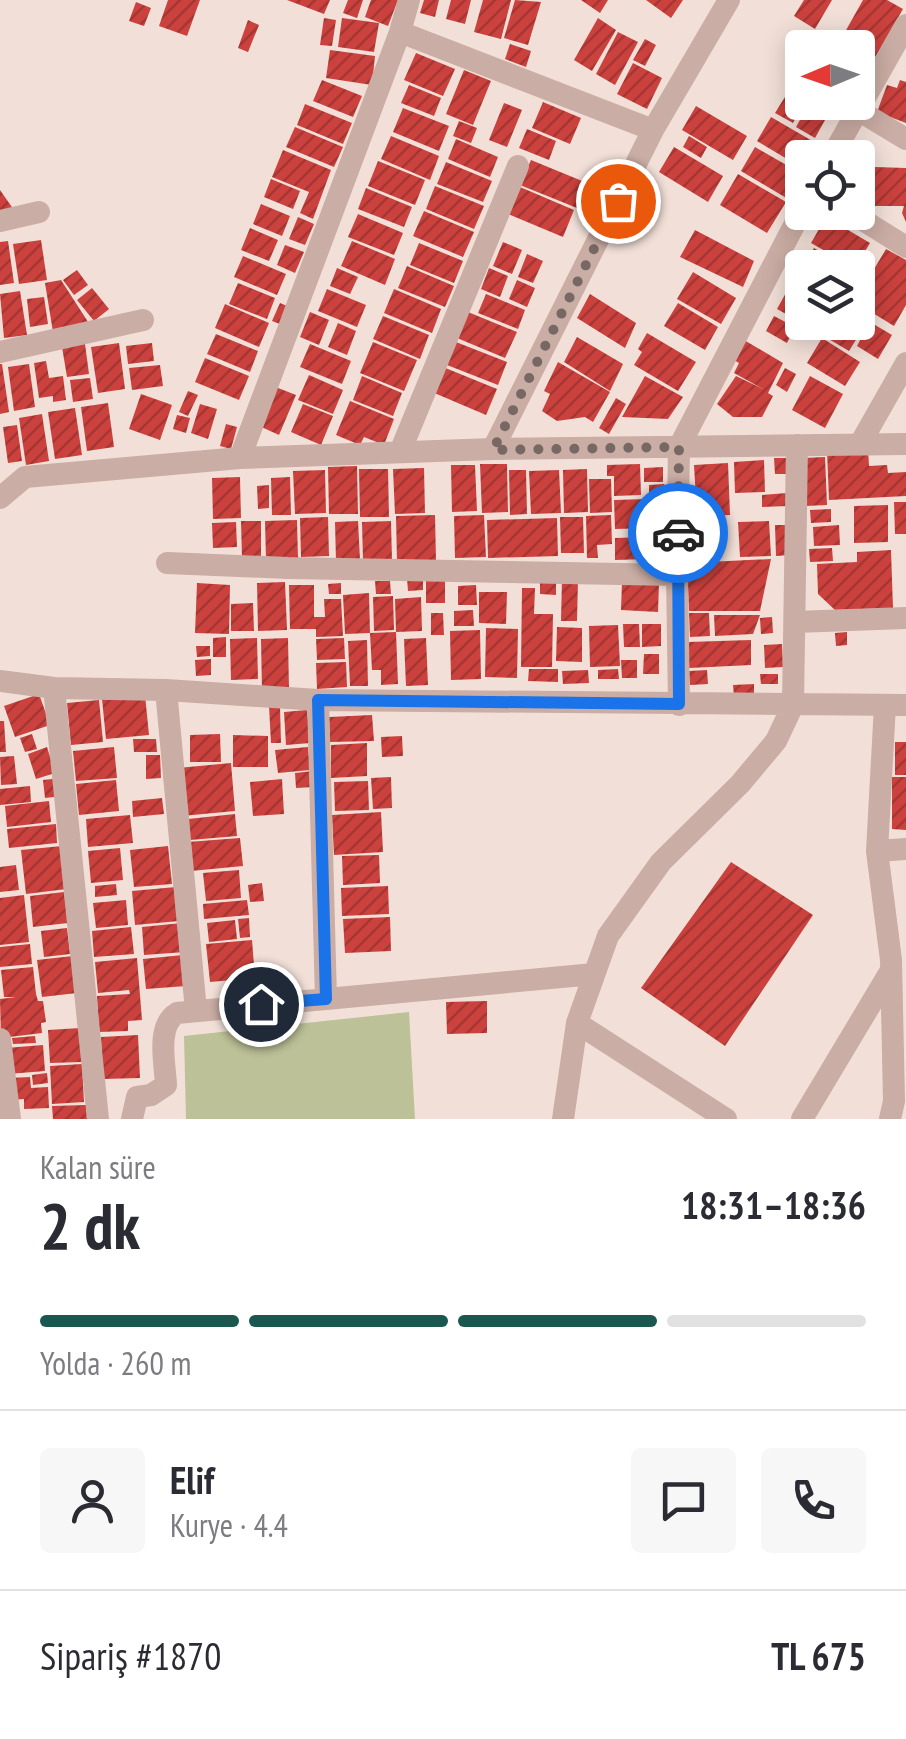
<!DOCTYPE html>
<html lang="tr">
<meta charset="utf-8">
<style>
:root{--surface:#fff;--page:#f7f7f7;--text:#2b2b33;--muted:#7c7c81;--line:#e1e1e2;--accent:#1a584f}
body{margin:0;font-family:"PT Sans Narrow",sans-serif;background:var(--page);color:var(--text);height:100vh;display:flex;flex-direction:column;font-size:38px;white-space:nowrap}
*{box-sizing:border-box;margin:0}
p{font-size:32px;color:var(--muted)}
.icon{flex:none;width:55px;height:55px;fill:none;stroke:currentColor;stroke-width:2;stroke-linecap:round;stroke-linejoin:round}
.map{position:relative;height:1119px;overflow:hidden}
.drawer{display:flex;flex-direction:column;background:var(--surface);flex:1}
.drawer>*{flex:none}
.needle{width:65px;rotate:268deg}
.fabs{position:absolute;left:785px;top:30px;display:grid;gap:20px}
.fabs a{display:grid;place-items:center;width:90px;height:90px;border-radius:10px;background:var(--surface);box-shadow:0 5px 25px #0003;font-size:50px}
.pin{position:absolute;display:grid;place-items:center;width:85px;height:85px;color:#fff;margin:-42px;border:5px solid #fff;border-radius:50%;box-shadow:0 2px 10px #0007}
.courier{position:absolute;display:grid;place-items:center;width:100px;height:100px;margin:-50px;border:8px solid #1a73e8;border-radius:50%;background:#fff;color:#222;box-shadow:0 2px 12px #0007}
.summary em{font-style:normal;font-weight:700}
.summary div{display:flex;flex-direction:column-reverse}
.summary{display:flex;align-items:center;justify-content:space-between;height:170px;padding:0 40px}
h1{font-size:65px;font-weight:700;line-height:75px}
.bar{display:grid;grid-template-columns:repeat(4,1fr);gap:15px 10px;align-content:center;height:120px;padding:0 40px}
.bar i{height:12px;border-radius:8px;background:var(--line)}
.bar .selected{background:var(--accent)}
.bar p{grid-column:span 4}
.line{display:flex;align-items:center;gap:25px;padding:0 40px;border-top:2px solid var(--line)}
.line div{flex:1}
.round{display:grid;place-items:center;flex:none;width:105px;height:105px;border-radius:10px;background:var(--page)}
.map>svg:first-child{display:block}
.green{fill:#bcc197}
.building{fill:url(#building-hatch)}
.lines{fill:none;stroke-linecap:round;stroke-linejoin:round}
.street{stroke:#caada4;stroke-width:22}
.done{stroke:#776864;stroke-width:10;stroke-dasharray:0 18}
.route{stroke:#1a73e8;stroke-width:12}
</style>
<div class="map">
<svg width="906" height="1119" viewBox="0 0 906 1119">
<defs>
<pattern id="building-hatch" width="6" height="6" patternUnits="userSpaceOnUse" patternTransform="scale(2.5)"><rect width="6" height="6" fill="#cb413d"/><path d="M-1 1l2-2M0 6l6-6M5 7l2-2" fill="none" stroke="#a63633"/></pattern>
</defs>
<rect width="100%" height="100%" fill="#f2e0d8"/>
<path class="green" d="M409,1012l6,107h-229l-2,-83z"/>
<path class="building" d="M168,0h32l-13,36 -28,-10z
M287,0h43l-6,14z
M348,0h15l-6,18 -14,-5z
M371,0h27l-10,26 -23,-9z
M424,0h15l-4,17 -15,-4z
M451,0h20l-6,24 -19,-5z
M483,0h28l-10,39 -27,-7z
M515,0l26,2 -13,43 -24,-7z
M581,0h27l-8,13z
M646,0h37l-12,18z
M804,0h28l-17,29 -21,-13z
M863,0h24l16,9 -38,66 -7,-5v-22h-22z
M136,2l15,6 -7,18 -15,-5z
M324,18l12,2 -4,26 -12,-1z
M342,18l37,5 -5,29 -36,-5z
M598,18l18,12 -24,41 -18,-11z
M248,20l11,5 -11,27 -10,-4z
M618,32l20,10 -23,43 -19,-11z
M816,35l11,6 -4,7h-14z
M645,39l11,6 -11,21 -12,-6z
M510,44l21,7 -5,16 -21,-8z
M330,50l45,6 -3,29 -46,-7z
M416,53l39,16 -12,27 -39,-16z
M633,63l29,15 -15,31 -30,-15z
M464,70l27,11 -18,44 -27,-11z
M797,79l5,3v14l-11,-7z
M322,80l40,16 -9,21 -40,-16z
M900,80l6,2v41l-29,-11 10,-27 10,3z
M409,85l32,13 -7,18 -33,-13z
M788,92l16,10 -11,21 -18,-10z
M543,102l38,16 -11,26 -38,-16z
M810,102h25l-20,36 -19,-11z
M504,103l18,7 -15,37 -18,-7z
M305,104l47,19 -9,21 -46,-19z
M696,106l51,30 -14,24 -51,-30z
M403,108l46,18 -10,25 -46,-19z
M771,117l50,29 -7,12h-12v10l-45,-27z
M459,121l18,7 -6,15 -18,-7z
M295,127l48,20 -9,20 -48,-20z
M527,129l29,12 -7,19 -30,-12z
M391,136l48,20 -9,24 -49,-21z
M689,136l18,11 -6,11 -18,-11z
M456,139l42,18 -8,20 -42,-18z
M674,147l49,29 -15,26 -49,-30z
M755,147l47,27 -14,25 -47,-28z
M283,150l48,20 -18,49 -13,-6 9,-21 -37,-15z
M851,150l23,13 -16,29v-34h-11z
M531,160l56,23 -10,25 -57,-23z
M378,161l47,19 -10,25 -47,-19z
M446,162l46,19 -9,21 -46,-18z
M875,167l31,1v54l-4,-9 2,-7h-34l-12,-4v-6z
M738,174l48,28 -19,31 -47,-28z
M271,179l29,12 -7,18 -29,-12z
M435,186l49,20 -10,23 -48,-20z
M520,187l54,23 -11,27 -55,-23z
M366,188l46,19 -8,20 -46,-18z
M0,190l14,20 -14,5z
M261,204l29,12 -8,20 -29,-12z
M424,211l50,21 -11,25 -50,-21z
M358,214l45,19 -9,22 -46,-18z
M298,217l16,7 -9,21 -16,-6z
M826,217l44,26 -15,25 -44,-25z
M250,228l28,12 -9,21 -28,-11z
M695,230l59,31 -11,26 -63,-30z
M41,240l6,40 -28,4 -6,-40z
M8,241l6,42 -14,2v-43z
M352,241l43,18 -10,26 -44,-19z
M503,242l19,8 -10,24 -19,-8z
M419,243l44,18 -9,22 -44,-18z
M285,245l19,7 -9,21 -18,-8z
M814,248l33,20h-44z
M886,249l20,11v45l-12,21 -36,-22 15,-26 -3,-2z
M527,254l16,7 -10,22 -15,-6z
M243,256l43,18 -9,21 -43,-18z
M407,266l47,20 -9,21 -47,-19z
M337,268l21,9 -8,17 -20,-8z
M489,268l19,8 -8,21 -19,-8z
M77,270l11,15 -14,10 -11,-15z
M693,272l43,26 -15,26 -44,-25z
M61,280l29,45 -37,7 -8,-49z
M517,280l18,8 -8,19 -18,-8z
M792,282l10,5v35h21l-5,10 -41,-23z
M238,283l37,15 -8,21 -38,-15z
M92,288l17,21 -15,12 -17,-21z
M327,289l39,16 -9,22 -39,-16z
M394,289l47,20 -9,24 -48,-20z
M20,291l7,44 -23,3 -4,-44z
M486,294l39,16 -7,19 -40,-16z
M590,294l46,29 -11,25 -48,-30z
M44,297l4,27 -18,3 -3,-28z
M280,303l12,5 -7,18 -13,-5z
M678,303l40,24 -13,23 -41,-24z
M225,304l44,19 -10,24 -44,-19z
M310,312l19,8 -10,25 -19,-8z
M468,312l49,20 -12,26 -48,-20z
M383,316l46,19 -9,24 -47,-20z
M774,316l21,11 -8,16 -21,-12z
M858,321l7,4 -16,26 -22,-13 9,-16z
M870,322l22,13 -14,24 -21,-13z
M338,323l18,8 -9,24 -19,-8z
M647,333l49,29 -18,29 -44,-26 8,-13 -4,-3z
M216,334l42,17 -8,21 -43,-18z
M577,337l46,27 -13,27 -46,-29z
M822,338l38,24 -15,24 -38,-23z
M744,340l39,23 -15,30 5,3 -11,21h-29l-16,-13 19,-28 27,13 -29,-16 5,-10 -7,-4z
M373,342l44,18 -13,31 -44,-18z
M456,342l51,20 -9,23 -51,-20z
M119,343l6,46 -27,4 -7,-46z
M152,343l2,18 -26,3 -2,-18z
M85,344l4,30 -22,3 -5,-30z
M310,344l41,17 -9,23 -42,-17z
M205,358l44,18 -10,24 -44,-18z
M46,361l3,17 14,-2 3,24 -13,2v-6l-14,2 -5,-35z
M558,362l52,30 -17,30 -8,-5 -28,4 -15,-10 8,-17 -6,-3z
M0,364h2l7,48 -9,2z
M29,364l6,43 -21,4 -6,-44z
M160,365l3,21 -31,4 -3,-22z
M443,367l54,22 -11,26 -54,-23z
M785,368l11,6 -9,18 -11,-7z
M309,375l34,15 -10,24 -35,-14z
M362,376l40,17 -9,23 -40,-16z
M645,376l38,21 -15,22 -46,-2z
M810,376l33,18 -18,34 -33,-18z
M90,378l3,21 -20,3 -3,-22z
M273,386l23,9 -17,40 -22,-10z
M188,391l10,4 -10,21 -9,-4z
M141,394l31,11 -12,35 -31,-11z
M616,398l10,6 -17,30 -10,-6z
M350,401l44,18 -10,26 -20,-8 -4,8 -24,-10z
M108,403l6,44 -27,4 -6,-44z
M200,404l17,5 -9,30 -17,-6z
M303,404l30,12 -12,29 -30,-13z
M75,408l7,47 -27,4 -7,-47z
M42,414l7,47 -23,4 -7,-47z
M177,415l13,3 -4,15 -13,-4z
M226,424l11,3 -6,22 -11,-3z
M17,425l5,36 -14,2 -5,-36z
M868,448l1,18 18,-1 1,8 18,-1v24l-77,4 -2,-50z
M825,457l2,48 -22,1 -2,-48z
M774,458h17l1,16h-17z
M764,460l1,32 -30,1 -1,-31z
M728,463l2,52 -33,1 -3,-51z
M480,464h27l1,48 -26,1z
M640,464l1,31 -27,1v-20h-7v-11z
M451,465h24l2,46 -25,1z
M357,466l1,48h-29l-1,-47z
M663,467v15h-19v-14z
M424,468l1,45 -30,1 -2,-45z
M359,469h29l1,48h-29z
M587,469l1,43 -24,1 -1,-43z
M325,470l1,43 -31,1 -2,-43z
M509,470h17l1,44 -17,1z
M559,470l2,43 -30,1 -2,-43z
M240,477l1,41 -28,1 -1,-41z
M290,477l1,38h-19l-1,-37z
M589,479h22l1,33 -22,1z
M664,484l1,14 -16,1v-14z
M269,485v23l-11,1 -1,-23z
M787,493l1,13 -26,1v-12z
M647,499v29l-32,1 -1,-29z
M894,502h12v32h-11z
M648,505h12l1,19h-12z
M888,505v37l-34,1v-37z
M831,509v13l-20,1 -1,-13z
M435,515l1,46 -39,1 -1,-46z
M484,515l2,42 -31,1 -1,-42z
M611,515l1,29 -15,1 1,13h-11l-1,-42z
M328,517l1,39 -28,1 -1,-39z
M560,517h23l1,36h-23z
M557,518l1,38 -70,2 -1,-38z
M297,520l1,39 -32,1 -1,-39z
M241,521h20v36l-19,1z
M358,521l2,39 -24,1 -1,-39z
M391,521l1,39 -29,1 -1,-39z
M769,521l2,35 -31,1 -2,-35z
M236,522l1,25 -24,1 -1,-25z
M775,525h14l1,30 -14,1z
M839,525l1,20 -26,1 -1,-19z
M652,531h14l1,30h-14z
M647,537l1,22 -33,1v-22z
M693,539h10l1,19 -11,1z
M832,548l1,13 -23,1 -1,-13z
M891,550l2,58 -58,2 -17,-16 -1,-30 40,-2v-10z
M771,559l-11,52h-71l-2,-48z
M407,578h16v12l-15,1z
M445,579v24h-19v-23z
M562,579l16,1 -1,41h-16z
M540,580l16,1v14l-16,-1z
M375,581h15l1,13h-15z
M285,582l2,48 -29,1 -1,-48z
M622,582l37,1 -1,29 -37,-2z
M197,583l33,2 -1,49 -34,-1z
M341,583v11h-12l-1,-10z
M289,585h25v32h11l-1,-18h17l2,37 -27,1v-8h-26z
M476,585l1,20h-19v-19z
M522,588h13l-1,26h19l-1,53h-31z
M479,592h28l-1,32 -27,-1z
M369,593l1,40 -25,1 -2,-39z
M393,596l1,34 -20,1 -1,-34z
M421,597l1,34 -26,1 -1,-33z
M253,603l1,28h-23v-27z
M473,610l1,16h-20v-15z
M431,613h12l1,22h-13z
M689,613h20l1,23 -20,1z
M714,615h46l-7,19 -38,2z
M772,617l1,16 -12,1 -1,-16z
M623,624h16l1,23h-16z
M642,624h19v22l-19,1z
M618,625l2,41 -30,1 -1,-41z
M557,627l25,1v34l-26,-1z
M486,628l32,1 -1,49 -32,-1z
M480,630l1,49 -30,1 -1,-49z
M396,632l2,52 -17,1v-15h-9l-2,-37z
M847,632v13l-11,1 -1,-13z
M226,637v20h-13v-19z
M257,638l1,41 -27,1 -1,-41z
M288,638l1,52 -27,1 -1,-52z
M344,638l1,21 -28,1 -1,-21z
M426,638l2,47 -22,1 -2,-47z
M367,640l1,46h-18l-2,-45z
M751,640v25l-62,3 -1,-26z
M782,644l1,23 -18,1 -1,-23z
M196,646h14v10l-13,1z
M644,654h15v20h-16z
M211,659v16l-15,1 -1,-16z
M621,660h16v18h-15z
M346,662l1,25 -30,2 -1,-26z
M529,669h29v13l-30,-1z
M618,669l1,10h-21v-9z
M588,670l1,13 -26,1 -1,-13z
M707,670l1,14 -18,1 -1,-14z
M760,674h18v10h-17z
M754,684v11l-20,1 -1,-11z
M39,694l11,31 -35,12 -11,-31z
M145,695l4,40 -43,4 -4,-40z
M99,700l4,42 -32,3 -4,-42z
M269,706h11l1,37h-10z
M307,710l3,33 -24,2 -2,-33z
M372,715l2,26 -44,1 -1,-25z
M0,721h4l2,31h-6z
M32,734l5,15 -12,3 -5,-14z
M220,734l1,28h-31v-27z
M233,735l35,1v31h-35z
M402,736l1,20 -21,1 -1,-20z
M133,739h23l1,13h-23z
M895,742h11v33h-11z
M367,743v33l-36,2v-33z
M47,747l8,26 -19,6 -8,-25z
M114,747l3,31 -41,3 -3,-30z
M308,747l2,23 -32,3 -3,-23z
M146,755h14l1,23 -15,1z
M14,756l3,28 -16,1 -1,-28z
M231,763l4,48 -53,5 -4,-48z
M313,771l1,16 -18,1 -1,-15z
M391,777l1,31 -19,1 -2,-31z
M892,777h14v53l-14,-1z
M61,778l2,18 -18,2 -2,-18z
M282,779l2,35 -31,2 -3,-34z
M116,780l3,31 -40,4 -3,-31z
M368,781l1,29 -34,1 -1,-29z
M30,786l1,16 -31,3v-16z
M162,798l2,16 -31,3 -1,-16z
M49,801l2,21 -44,5 -2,-21z
M381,812l2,40 -49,3 -2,-40z
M235,814l2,22 -47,4 -2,-21z
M130,815l3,28 -45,4 -2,-28z
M56,824l1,19 -48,5 -2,-19z
M240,838l3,28 -52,5 -3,-29z
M62,846l5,43 -41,5 -5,-44z
M168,846l4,38 -38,3 -4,-37z
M120,848l3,32 -32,3 -3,-32z
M379,855l1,28 -37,2 -1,-29z
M731,862l82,53 -88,131 -84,-58z
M16,865l3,25 -19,2v-25z
M239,870l2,28 -35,3 -3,-28z
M262,883l2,18 -14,1 -2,-17z
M116,884l1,11 -22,2v-11z
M388,886l1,28 -47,2 -1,-28z
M176,887l3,34 -44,4 -3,-34z
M64,892l4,31 -35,4 -3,-31z
M24,895l5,47 -29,3v-47z
M126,900l2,25 -32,3 -3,-25z
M247,900l2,15 -45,4 -1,-15z
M390,917l1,34 -46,2 -2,-34z
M249,918l1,19 -10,1 -2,-19z
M235,920l2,19 -28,3 -2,-19z
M182,923l3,29 -41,3 -2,-28z
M131,927l3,27 -40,3 -2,-26z
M67,928l3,26 -26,3 -3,-26z
M252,940l3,38 -45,4 -4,-38z
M30,944l2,20 -32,3v-20z
M183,955l3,31 -40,3 -3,-30z
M73,956l4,37 -35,4 -5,-37z
M137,958l5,62 -14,1v10l-29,1 -2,-36 33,-2 -1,-4 -31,3 -3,-31z
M33,967l3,27 2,7h5l3,21 -5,1 1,10 -41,5 -1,-39 16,-2h-12l-3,-27z
M487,1001v32l-40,1 -1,-32z
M80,1028l2,34 -32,1 -2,-33z
M138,1035l2,43 -37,1 -2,-42z
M35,1036l1,7 -23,1 -1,-6z
M43,1045l2,26 -37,3 -2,-26z
M82,1064l2,38 -32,2 -2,-38z
M47,1073l1,10 -15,2 -1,-10z
M30,1077l1,11 17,-1 1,21 -25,1v-10l-14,1 -1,-22z
M86,1105l1,14h-34l-1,-13z"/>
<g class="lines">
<path class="street" d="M400,32l253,98
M858,110l48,29
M831,158l75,-133
M850,212l56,35
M0,221l39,-9
M0,352l143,-32
M860,444l46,-81
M493,449l160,-319 76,-130
M400,452l118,-286
M240,458l160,-426 9,-32
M0,498l25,-21 215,-19 253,-9 413,-5
M167,563l121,5 389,7
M795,622l111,-4
M0,681l54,7 112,2 152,10 588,5
M54,688l44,431
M166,690l30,321
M318,700l8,299
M679,705l-2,-130 2,-128 123,-237
M885,705l-8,146 29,-2
M877,851l14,109 3,141 -4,18
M577,1023l149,96
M0,1039l10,80
M132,1119l5,-22 14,-2 15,-10c-1,-22 -10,-59 11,-72l417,-39
M563,1119l14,-96 31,-87 53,-74 79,-78 36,-43 17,-36 4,-260
M802,1119l88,-147"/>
</g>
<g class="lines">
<path class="done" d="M618,201l-125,249 186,-3 -1,86"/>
<path class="route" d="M261,1004l65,-5 -8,-299 361,4 -1,-171"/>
</g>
</svg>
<div class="fabs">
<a><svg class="needle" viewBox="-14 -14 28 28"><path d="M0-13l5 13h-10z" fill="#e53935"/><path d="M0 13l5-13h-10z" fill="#7c7c81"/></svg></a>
<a><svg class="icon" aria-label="locate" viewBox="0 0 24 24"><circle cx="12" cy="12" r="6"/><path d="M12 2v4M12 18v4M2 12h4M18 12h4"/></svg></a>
<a><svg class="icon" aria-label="layers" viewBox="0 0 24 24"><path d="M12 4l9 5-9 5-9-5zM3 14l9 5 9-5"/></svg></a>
</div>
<div class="pin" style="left:618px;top:201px;background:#ea580c"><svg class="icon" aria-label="bag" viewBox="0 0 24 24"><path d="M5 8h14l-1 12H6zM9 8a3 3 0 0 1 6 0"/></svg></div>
<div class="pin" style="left:261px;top:1004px;background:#1f2937"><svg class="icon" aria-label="home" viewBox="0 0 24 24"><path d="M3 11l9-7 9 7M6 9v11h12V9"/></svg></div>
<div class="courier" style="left:678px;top:533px"><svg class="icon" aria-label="car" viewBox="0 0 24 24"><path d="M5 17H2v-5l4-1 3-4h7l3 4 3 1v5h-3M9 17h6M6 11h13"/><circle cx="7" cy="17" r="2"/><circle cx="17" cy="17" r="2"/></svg></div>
</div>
<section class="drawer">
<div class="summary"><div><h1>2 dk</h1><p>Kalan süre</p></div><em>18:31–18:36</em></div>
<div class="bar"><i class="selected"></i><i class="selected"></i><i class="selected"></i><i></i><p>Yolda · 260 m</p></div>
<div class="line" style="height:180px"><a class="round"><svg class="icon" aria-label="person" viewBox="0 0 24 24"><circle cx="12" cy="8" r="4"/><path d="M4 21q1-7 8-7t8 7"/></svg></a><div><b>Elif</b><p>Kurye · 4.4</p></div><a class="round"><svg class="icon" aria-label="chat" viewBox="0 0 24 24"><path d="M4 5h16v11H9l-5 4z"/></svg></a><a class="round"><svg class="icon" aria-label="phone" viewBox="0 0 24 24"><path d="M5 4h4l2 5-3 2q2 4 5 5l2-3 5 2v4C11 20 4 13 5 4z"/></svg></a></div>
<div class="line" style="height:130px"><div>Sipariş #1870</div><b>TL 675</b></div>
</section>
